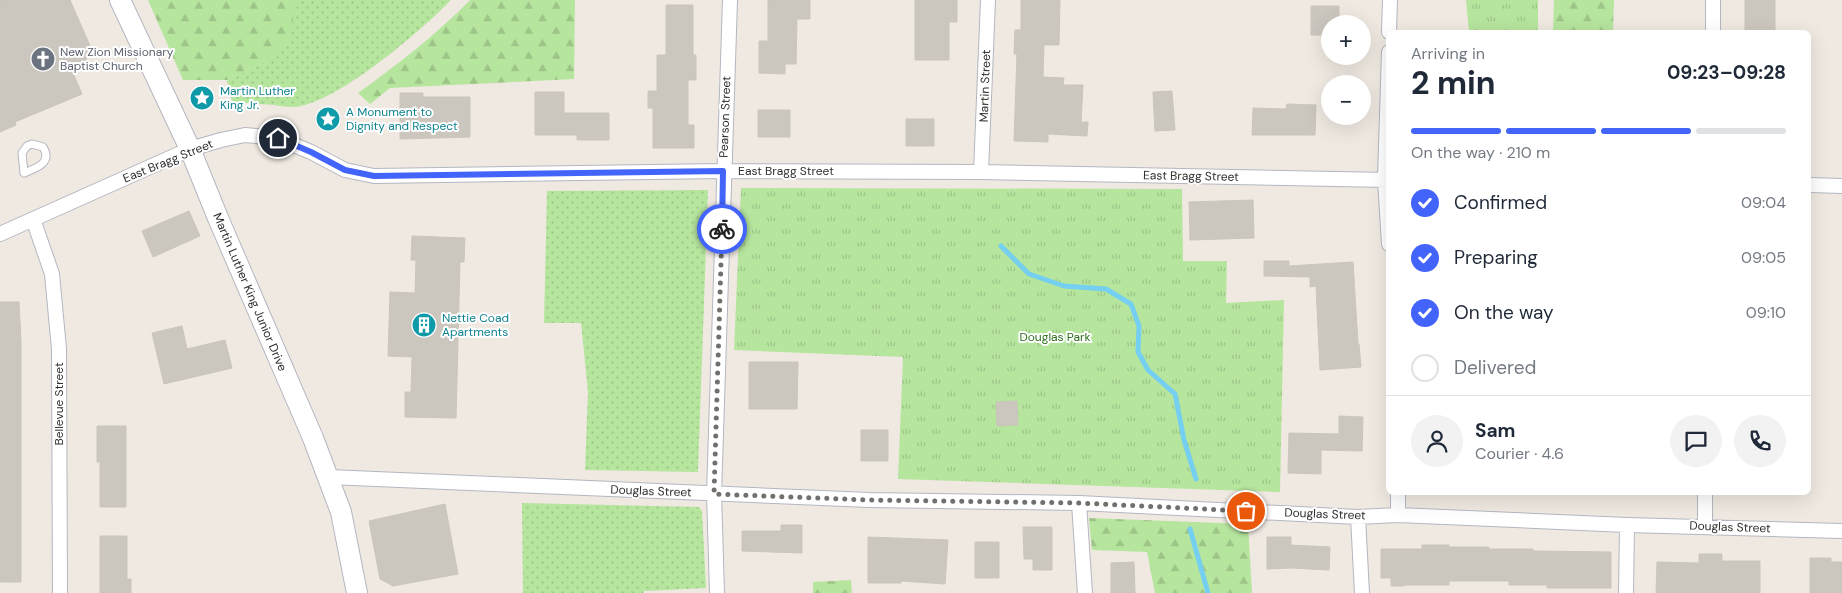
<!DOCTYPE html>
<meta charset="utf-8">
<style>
:root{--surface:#fff;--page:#f2f2f3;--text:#1f2937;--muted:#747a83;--line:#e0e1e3;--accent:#4264fb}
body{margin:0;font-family:"DM Sans",sans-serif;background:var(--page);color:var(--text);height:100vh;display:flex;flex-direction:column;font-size:19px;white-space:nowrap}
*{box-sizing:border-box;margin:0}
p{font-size:16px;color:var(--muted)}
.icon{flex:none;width:28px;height:28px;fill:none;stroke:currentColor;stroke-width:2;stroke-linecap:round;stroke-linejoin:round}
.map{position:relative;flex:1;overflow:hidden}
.side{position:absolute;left:1386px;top:30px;width:425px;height:465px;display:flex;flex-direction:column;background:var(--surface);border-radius:8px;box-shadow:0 5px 20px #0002}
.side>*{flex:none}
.fabs{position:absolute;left:1321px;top:15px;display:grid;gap:10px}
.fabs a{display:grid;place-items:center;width:50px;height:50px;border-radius:50%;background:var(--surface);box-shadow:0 5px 20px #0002;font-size:25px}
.pin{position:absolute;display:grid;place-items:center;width:42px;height:42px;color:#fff;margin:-21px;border:2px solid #fff;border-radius:50%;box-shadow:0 1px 5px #0007}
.courier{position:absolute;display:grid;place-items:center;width:50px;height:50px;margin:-25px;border:4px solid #4264fb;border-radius:50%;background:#fff;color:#222;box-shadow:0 1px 6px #0007}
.head em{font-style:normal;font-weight:700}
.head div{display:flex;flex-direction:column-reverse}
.head{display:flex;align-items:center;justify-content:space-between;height:85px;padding:0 25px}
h1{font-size:32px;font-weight:700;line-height:38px}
.bar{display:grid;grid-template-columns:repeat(4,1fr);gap:8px 5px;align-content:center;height:60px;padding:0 25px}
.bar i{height:6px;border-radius:4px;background:var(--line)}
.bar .selected{background:var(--accent)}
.bar p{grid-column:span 4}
.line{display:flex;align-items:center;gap:12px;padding:0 25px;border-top:1px solid var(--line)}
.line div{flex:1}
.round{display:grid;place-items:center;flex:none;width:52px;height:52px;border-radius:26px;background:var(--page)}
ol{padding:0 25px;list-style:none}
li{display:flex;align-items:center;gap:15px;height:55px}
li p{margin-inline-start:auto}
li .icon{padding:5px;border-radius:50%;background:var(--accent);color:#fff;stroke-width:4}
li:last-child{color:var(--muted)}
li i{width:28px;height:28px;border:2px solid var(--line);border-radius:50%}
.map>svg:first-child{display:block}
.grass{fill:url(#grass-dots)}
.forest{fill:url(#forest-firs)}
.park{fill:url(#park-tufts)}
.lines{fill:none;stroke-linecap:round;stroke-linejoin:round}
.stream{stroke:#75cff0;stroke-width:5}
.building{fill:#cbc7bf;stroke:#cbc5ba}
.lane-casing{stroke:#b4b7c1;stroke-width:9}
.street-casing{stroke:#b4b7c1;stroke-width:16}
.secondary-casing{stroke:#b4b7c1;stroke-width:22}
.lane{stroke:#fff;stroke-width:7}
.street{stroke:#fff;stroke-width:14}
.secondary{stroke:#fff;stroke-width:20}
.done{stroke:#726f6d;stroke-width:5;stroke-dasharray:0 9}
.route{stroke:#4264fb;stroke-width:6}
.labels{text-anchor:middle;stroke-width:4;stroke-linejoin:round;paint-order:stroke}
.worship-label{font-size:12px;fill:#5b616d;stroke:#fff;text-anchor:start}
.street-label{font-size:12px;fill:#2e2e2e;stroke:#fff}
.culture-label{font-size:12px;fill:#0d838f;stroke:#fff;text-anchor:start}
.park-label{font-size:12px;fill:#2c6e1b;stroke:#fff}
</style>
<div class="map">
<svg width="1842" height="593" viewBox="0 0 1842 593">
<defs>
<pattern id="grass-dots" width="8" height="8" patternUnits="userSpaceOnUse" patternTransform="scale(1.25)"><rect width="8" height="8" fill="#b6e59e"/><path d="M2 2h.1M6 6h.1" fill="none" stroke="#9dc588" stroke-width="1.8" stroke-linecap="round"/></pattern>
<pattern id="forest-firs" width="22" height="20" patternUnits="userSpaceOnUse" patternTransform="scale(1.25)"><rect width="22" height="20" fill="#b6e59e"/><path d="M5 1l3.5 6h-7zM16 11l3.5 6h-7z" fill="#9dc588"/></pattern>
<pattern id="park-tufts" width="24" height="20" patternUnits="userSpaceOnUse" patternTransform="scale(1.25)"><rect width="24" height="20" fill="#b6e59e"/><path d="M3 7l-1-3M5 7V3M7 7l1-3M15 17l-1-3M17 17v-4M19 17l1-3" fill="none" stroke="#9dc588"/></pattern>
</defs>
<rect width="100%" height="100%" fill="#efe9e1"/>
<path class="grass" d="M295,0h156c-29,30 -117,106 -158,107 -6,0 -13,-1 -19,-2 -14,-1 -28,-2 -42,-3l-5,-22 36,-17z
M708,190l-10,282 -113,-2 3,-78 -7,-69h-37l3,-132z
M522,503l177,4 3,4 4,77 -62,3 -1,2h-120z"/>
<path class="forest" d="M148,0h147l-4,38 -28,25 -36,17h-44z
M470,0h105l-1,79 -184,9 -20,16 -12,-11c39,-28 78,-58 112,-93z
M1554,0h60l-1,32h-60z
M1089,518l159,6 4,69h-97l-8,-41 -55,-2z
M851,580l1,13h-39v-11z"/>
<path class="park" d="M1466,0h72v32h-69z
M741,188l441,1 1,72h44l-1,42 58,-3 -4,192 -382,-13 5,-122 -169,-7z"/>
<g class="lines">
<path class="stream" d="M1001,246l28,28 35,12 42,3 25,15 8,22 -1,26 10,18 27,24 9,46 12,39
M1190,529l18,64"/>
</g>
<path class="building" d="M0,0h70l21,48 -9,21 -9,4 9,21 -67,28 1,3 -16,7z
M768,0h42v19h-13l-1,45h-11v10l-26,-1v-32h9z
M915,0h42v22h-8v38h-34z
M1021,0h39l-1,45h-15l-1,32 21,1 -1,7h20l-2,37h7l-1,14 -39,-2v8l-34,-1 3,-87h-3l1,-24h6z
M1745,0h30v32h-30z
M666,5h27v50h3v25h-8v45h6v23h-41v-40h-5v-17h9v-36h9z
M1311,6h28v18h-9v11h-19z
M1172,91l3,39 -20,1 -2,-39z
M535,92h29v21h45v27h-32v-5h-42z
M400,93h23v4h47v40l-70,2z
M1287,104l29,1 -1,30h-63l1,-27 33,1z
M758,110h32v27h-32z
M906,119h28v27h-28z
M1253,200l1,38 -64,2 -1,-38z
M189,211l11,25 -47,21 -11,-26z
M412,236l53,2 -1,24h-4l-4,156 -51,-1v-25h6l1,-35 -24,-1 2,-64 25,1 1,-33h-5z
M1264,261h25v5l64,-4 5,82h1l2,23 -41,3 -4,-84 -6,1v-10l-46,-1z
M0,302h19l2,40v240h-21z
M182,326l5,23 38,-9 7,28 -68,16 -12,-51z
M749,362h49l-1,47h-48z
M1017,401l1,24 -21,1 -1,-24z
M1339,416l24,1 -1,34 -41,-1v24l-33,-1 1,-40 50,1z
M97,426h29v81h-26v-45h-3z
M861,430h27v31h-27z
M445,504l13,70 -65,12 -13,-7 -11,-58z
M781,525h21v28l-60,-2v-20h39z
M1023,527h29v43h-19v-11h-9z
M100,536h27v43h4v14h-31z
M868,537l80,3 -3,44 -44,-3v2h-33z
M1267,537h24v8l39,2 -1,23 -38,-2 -24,1z
M975,542h24v36h-24z
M1422,545h27v2h40v2h44v2l78,1v36h-64v-3h-38v-4h-60v4h-45v1h-13v-8h-10v-29h41z
M1699,554h23v7h38v32h-104l1,-31 42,1z
M1810,558h21v4h11v31h-32z
M1134,562l1,31h-24v-30z"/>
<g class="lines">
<defs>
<path id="lane" d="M32,144l11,3c10,16 -7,21 -19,26l-2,-20 5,-7z"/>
<path id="street" d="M1389,32l1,-32
M1713,32v-32
M1389,52l-4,127 4,65
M981,172l7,-172
M1809,185l33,1
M33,219l19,55 7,75 1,244
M0,234l190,-85 31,-9 24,-5 32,3 34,14 34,18 29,6 349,-5 258,1 408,8
M329,477l540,23 210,3 279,14 40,-2 229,10 215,6
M1398,492v23
M1079,503l6,90
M1358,517l4,76
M1705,526v-34
M717,593l-3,-99 16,-494
M1626,593l1,-68"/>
<path id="secondary" d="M120,0l70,149 28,69 95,220 28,74 16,81"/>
</defs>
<use href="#lane" class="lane-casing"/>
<use href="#street" class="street-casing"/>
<use href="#secondary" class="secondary-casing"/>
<use href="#lane" class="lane"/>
<use href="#street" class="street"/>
<use href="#secondary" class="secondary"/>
</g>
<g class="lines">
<path class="done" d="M722,229l-8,265 155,6 210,3 167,8"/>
<path class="route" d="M278,138l33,14 34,18 29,6 349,-5 -1,58"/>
</g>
<defs>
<symbol id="church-disc" viewBox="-11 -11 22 22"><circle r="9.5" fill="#6b7280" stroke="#fff"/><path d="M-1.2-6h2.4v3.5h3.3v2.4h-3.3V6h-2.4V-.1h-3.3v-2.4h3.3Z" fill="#fff"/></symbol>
<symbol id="sight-disc" viewBox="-11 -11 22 22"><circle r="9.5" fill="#0f9aa8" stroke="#fff"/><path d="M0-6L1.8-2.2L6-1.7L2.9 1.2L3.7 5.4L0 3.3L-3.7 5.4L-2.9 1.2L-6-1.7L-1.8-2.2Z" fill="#fff"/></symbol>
<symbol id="building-disc" viewBox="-11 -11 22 22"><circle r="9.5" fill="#0f9aa8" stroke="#fff"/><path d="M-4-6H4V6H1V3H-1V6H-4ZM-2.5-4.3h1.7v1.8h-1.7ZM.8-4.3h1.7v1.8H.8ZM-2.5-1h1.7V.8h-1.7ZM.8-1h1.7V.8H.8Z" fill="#fff"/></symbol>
</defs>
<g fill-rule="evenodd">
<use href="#church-disc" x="29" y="45" width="28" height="28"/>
<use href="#sight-disc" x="188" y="84" width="28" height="28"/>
<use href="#sight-disc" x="314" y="105" width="28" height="28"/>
<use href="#building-disc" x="410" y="311" width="28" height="28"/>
</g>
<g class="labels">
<g class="worship-label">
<text x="60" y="56">New Zion Missionary<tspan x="60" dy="14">Baptist Church</tspan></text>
</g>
<g class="street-label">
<text transform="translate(985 86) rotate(-88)" y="4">Martin Street</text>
<text transform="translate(725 117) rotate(-88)" y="4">Pearson Street</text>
<text transform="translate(168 161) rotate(-22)" y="4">East Bragg Street</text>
<text x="786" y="175">East Bragg Street</text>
<text transform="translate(1191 176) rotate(1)" y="4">East Bragg Street</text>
<text transform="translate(250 292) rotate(67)" y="4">Martin Luther King Junior Drive</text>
<text transform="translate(59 404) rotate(-90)" y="4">Bellevue Street</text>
<text transform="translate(651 491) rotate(2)" y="4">Douglas Street</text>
<text transform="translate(1325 514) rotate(2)" y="4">Douglas Street</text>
<text transform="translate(1730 527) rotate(2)" y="4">Douglas Street</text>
</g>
<g class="culture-label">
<text x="220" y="95">Martin Luther<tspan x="220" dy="14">King Jr.</tspan></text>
<text x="346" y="116">A Monument to<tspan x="346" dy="14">Dignity and Respect</tspan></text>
<text x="442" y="322">Nettie Coad<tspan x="442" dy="14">Apartments</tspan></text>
</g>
<g class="park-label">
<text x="1055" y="341">Douglas Park</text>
</g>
</g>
</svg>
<div class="fabs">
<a>+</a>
<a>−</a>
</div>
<div class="pin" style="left:1246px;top:511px;background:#ea580c"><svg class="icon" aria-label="bag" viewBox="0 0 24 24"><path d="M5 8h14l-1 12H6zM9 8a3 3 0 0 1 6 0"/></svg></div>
<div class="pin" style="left:278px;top:138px;background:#1f2937"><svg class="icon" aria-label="home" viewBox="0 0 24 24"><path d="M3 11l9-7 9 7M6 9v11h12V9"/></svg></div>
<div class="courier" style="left:722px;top:229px"><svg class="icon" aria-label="bike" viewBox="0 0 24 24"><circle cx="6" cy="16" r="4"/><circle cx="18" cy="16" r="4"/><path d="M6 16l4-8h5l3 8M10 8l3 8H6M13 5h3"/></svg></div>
<section class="side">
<div class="head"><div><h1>2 min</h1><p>Arriving in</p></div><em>09:23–09:28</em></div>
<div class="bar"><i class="selected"></i><i class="selected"></i><i class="selected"></i><i></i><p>On the way · 210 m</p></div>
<ol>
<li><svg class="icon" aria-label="check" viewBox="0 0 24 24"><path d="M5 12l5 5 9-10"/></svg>Confirmed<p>09:04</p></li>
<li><svg class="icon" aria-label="check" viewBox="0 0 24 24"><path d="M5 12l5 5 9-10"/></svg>Preparing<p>09:05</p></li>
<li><svg class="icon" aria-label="check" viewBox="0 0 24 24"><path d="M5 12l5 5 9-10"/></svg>On the way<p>09:10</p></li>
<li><i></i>Delivered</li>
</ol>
<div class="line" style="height:90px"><a class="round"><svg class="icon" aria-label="person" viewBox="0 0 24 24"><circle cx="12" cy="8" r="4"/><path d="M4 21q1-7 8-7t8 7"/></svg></a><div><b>Sam</b><p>Courier · 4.6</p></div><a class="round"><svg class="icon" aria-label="chat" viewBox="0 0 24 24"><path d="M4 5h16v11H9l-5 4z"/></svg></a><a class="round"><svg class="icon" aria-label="phone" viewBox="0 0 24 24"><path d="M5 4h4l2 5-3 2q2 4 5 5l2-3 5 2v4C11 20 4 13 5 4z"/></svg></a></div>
</section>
</div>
